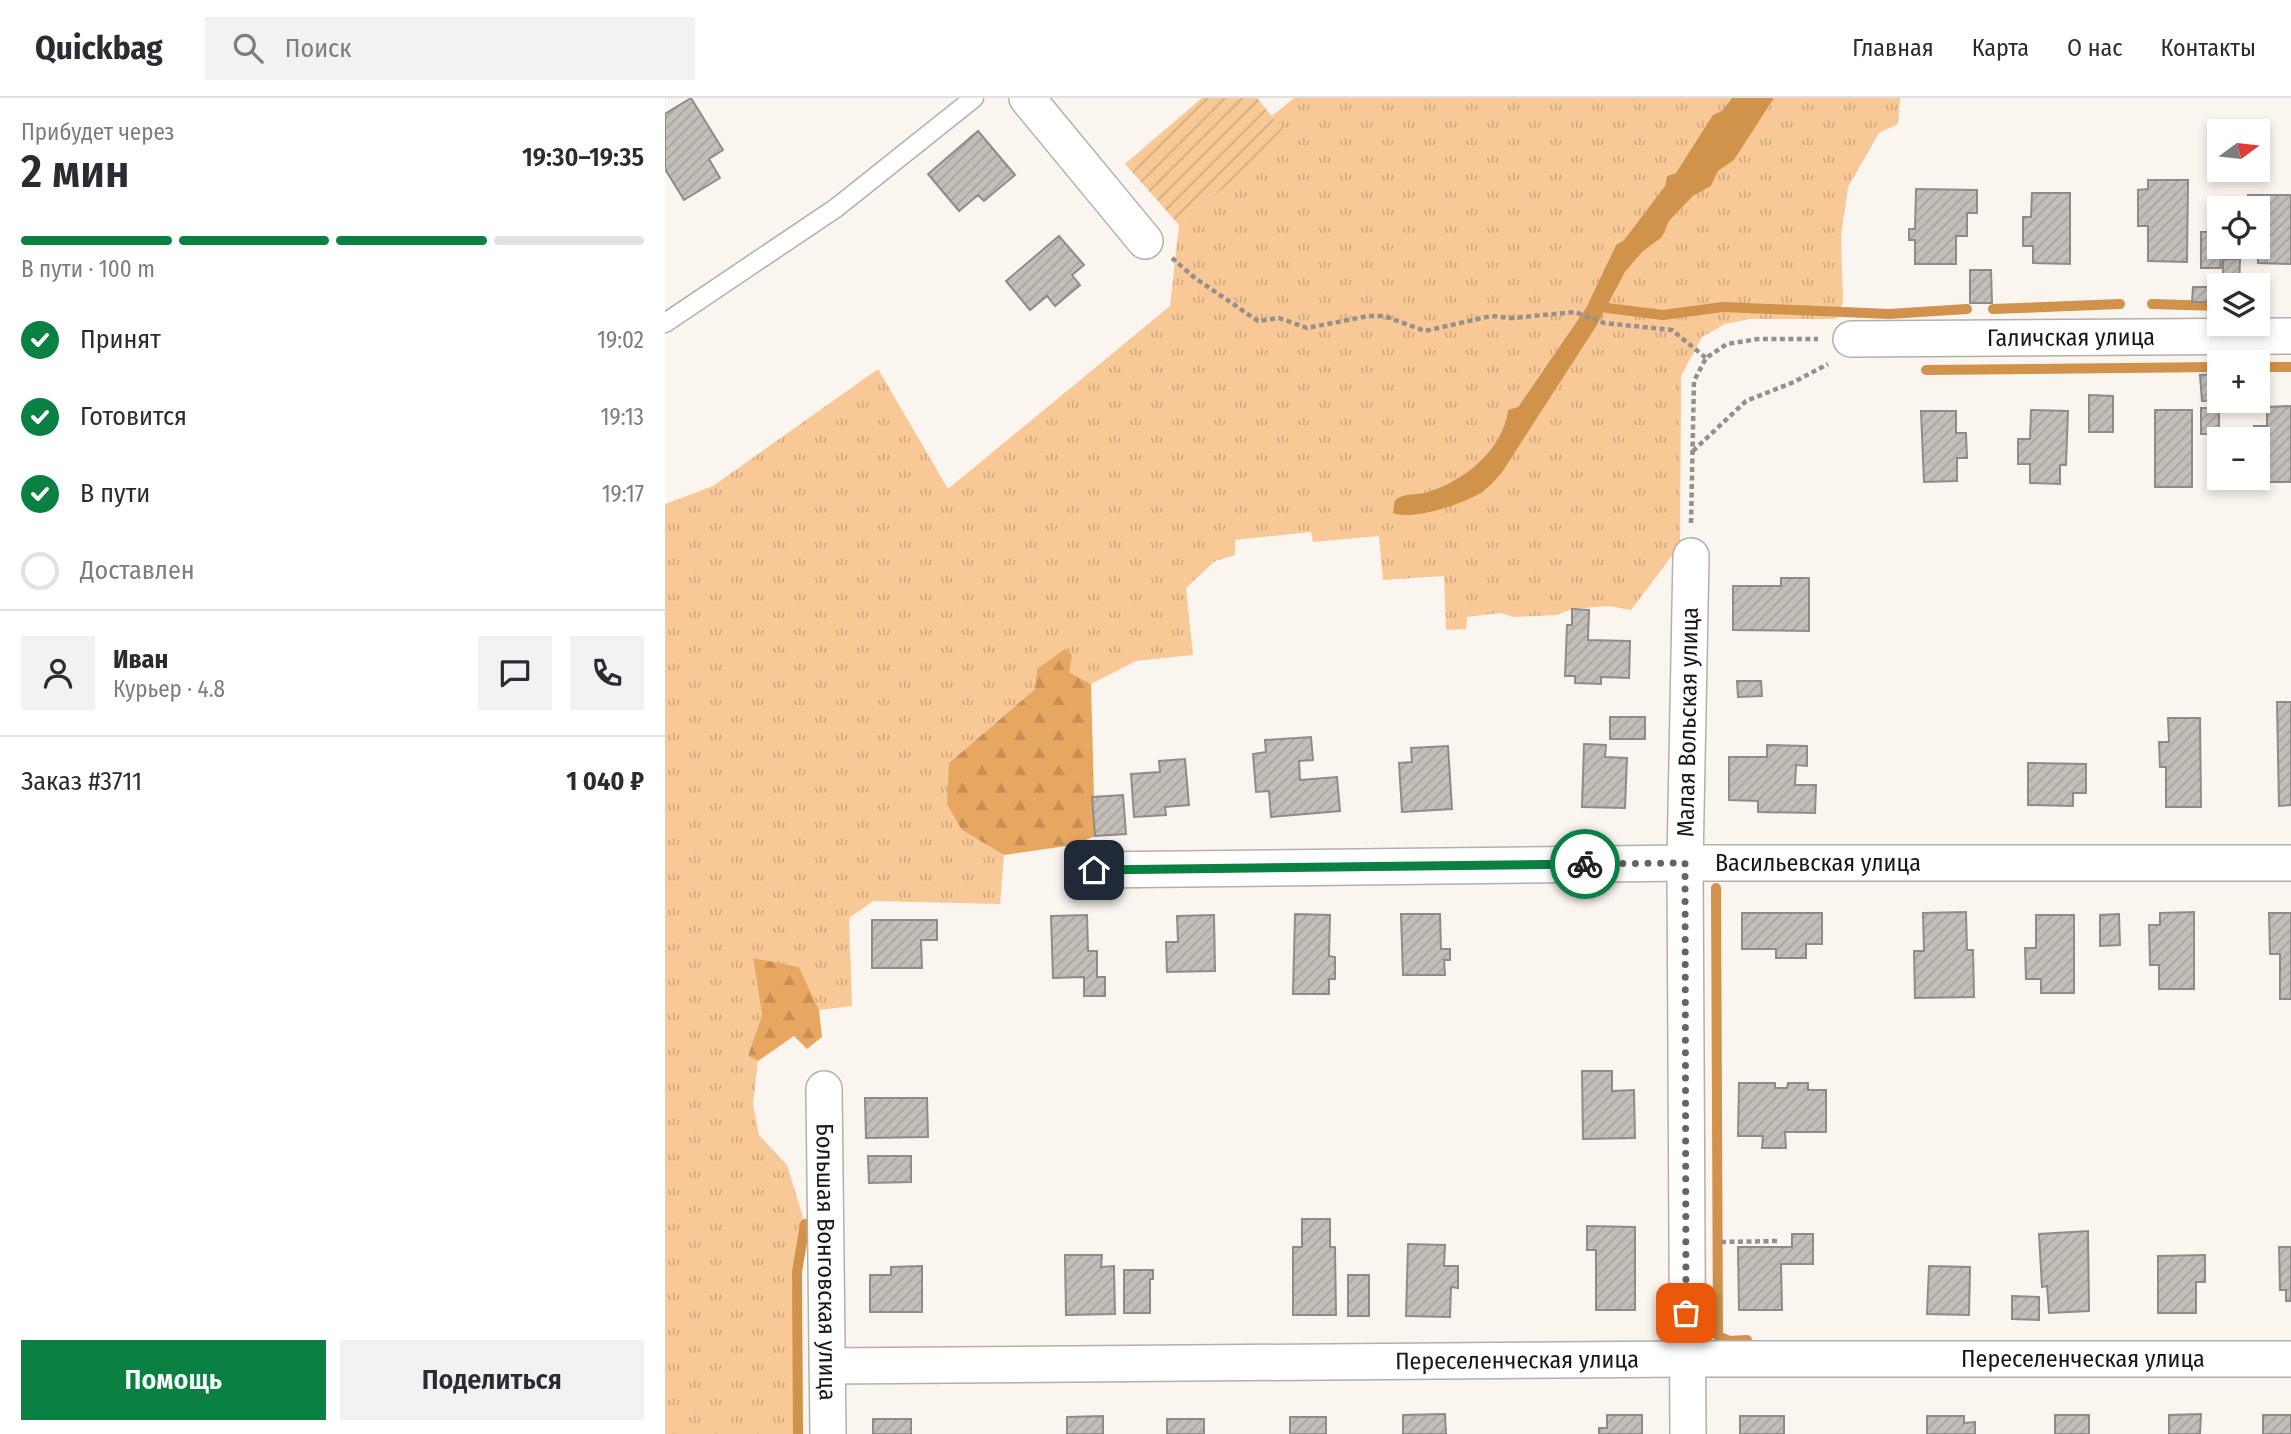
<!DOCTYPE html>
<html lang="ru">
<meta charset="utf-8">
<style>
:root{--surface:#fff;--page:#f2f2f3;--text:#2b2b33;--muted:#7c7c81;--line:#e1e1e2;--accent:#0b8043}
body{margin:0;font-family:"Fira Sans Condensed",sans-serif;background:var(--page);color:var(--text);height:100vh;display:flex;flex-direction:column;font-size:26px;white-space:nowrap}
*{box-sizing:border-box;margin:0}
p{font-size:23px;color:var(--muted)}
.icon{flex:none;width:38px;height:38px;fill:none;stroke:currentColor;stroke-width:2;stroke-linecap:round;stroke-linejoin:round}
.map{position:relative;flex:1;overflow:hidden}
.details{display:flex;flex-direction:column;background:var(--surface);width:665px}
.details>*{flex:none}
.needle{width:46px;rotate:75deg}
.controls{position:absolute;left:1542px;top:21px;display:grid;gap:14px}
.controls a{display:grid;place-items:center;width:63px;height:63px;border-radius:0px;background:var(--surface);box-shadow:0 4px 10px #0003;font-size:35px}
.pin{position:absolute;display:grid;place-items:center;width:60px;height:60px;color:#fff;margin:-30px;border-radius:14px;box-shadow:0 4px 10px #0006}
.courier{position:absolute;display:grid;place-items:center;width:70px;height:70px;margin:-35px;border:5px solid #0b8043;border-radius:50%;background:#fff;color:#222;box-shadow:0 2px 9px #0007}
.head em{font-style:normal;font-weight:600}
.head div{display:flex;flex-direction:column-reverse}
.head{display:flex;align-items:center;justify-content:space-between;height:119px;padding:0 21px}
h1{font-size:46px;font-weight:600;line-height:52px}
.bar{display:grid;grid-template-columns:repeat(4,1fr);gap:10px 7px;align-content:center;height:84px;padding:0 21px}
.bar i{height:9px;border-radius:5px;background:var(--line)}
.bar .active{background:var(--accent)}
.bar p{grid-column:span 4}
.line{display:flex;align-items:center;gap:18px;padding:0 21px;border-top:2px solid var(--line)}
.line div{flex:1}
.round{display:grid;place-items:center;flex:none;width:74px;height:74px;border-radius:0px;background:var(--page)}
ol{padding:0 21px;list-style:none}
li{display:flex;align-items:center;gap:21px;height:77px}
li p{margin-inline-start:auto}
li .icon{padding:7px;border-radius:50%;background:var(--accent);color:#fff;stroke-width:4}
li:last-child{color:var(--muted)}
li i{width:38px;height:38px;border:4px solid var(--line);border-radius:50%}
.primary-button{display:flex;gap:14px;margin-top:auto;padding:14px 21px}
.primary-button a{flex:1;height:80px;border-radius:0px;background:var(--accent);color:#fff;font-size:28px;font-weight:600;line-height:80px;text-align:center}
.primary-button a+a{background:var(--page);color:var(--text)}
header{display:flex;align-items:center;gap:42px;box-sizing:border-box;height:98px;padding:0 35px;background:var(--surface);border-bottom:2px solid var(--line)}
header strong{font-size:33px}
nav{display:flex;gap:38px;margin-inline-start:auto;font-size:24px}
.search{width:490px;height:63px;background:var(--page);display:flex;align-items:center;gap:18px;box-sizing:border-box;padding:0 24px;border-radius:0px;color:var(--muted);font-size:26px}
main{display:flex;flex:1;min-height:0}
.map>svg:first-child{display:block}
.grass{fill:url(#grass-tufts)}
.forest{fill:url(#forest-firs)}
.garden{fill:url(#garden-furrows)}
.water{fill:#d1924b}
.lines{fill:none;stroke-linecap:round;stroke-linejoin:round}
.stream{stroke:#d1924b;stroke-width:10}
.building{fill:url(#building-hatch);stroke:#8f8b86;stroke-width:2}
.service-casing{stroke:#b4afaa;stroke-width:21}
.minor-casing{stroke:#b4afaa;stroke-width:38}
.path{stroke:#94908c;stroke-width:4.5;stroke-dasharray:5 3.5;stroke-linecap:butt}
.service{stroke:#fff;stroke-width:18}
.minor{stroke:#fff;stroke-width:35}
.done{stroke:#676562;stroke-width:7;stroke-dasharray:0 12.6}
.route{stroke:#0b8043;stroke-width:9}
.labels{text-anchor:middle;stroke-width:5;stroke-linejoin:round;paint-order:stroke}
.street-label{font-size:24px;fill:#181715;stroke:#fff}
</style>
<header>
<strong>Quickbag</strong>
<div class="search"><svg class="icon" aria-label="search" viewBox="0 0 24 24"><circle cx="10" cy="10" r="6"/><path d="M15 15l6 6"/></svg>Поиск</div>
<nav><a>Главная</a><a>Карта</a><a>О нас</a><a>Контакты</a></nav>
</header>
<main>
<section class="details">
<div class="head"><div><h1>2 мин</h1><p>Прибудет через</p></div><em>19:30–19:35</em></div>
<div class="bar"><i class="active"></i><i class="active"></i><i class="active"></i><i></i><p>В пути · 100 m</p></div>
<ol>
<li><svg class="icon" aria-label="check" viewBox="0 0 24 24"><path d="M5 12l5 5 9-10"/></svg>Принят<p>19:02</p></li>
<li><svg class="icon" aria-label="check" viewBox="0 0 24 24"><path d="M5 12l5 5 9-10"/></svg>Готовится<p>19:13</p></li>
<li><svg class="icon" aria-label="check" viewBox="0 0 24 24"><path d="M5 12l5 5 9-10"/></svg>В пути<p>19:17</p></li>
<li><i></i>Доставлен</li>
</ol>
<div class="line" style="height:126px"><a class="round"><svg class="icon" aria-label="person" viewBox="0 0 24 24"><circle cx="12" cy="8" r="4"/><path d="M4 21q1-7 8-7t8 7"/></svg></a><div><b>Иван</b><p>Курьер · 4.8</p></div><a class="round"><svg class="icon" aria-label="chat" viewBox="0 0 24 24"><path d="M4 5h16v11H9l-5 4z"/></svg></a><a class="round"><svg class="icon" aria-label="phone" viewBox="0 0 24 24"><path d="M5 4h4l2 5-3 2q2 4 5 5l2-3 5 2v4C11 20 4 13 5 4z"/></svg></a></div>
<div class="line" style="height:91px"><div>Заказ #3711</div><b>1 040 ₽</b></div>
<div class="primary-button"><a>Помощь</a><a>Поделиться</a></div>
</section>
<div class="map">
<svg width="1626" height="1336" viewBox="0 0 1626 1336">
<defs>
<pattern id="grass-tufts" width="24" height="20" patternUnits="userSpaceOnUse" patternTransform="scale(1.75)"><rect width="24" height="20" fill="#f8c896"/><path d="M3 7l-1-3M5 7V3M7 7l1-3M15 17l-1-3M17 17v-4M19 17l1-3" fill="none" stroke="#d4ab80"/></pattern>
<pattern id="forest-firs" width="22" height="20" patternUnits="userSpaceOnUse" patternTransform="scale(1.75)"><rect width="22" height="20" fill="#e8a761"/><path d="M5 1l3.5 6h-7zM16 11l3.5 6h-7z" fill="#c68f53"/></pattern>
<pattern id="garden-furrows" width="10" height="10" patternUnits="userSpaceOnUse" patternTransform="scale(1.75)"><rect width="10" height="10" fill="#f8c896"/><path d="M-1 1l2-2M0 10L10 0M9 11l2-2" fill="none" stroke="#d4ab80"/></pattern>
<pattern id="building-hatch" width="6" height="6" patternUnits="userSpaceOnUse" patternTransform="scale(1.75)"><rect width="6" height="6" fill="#c4beb9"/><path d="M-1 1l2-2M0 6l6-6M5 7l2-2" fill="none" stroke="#a8a39e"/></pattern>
</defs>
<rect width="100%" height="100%" fill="#fbf5f0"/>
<path class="grass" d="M629,0h438l-56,75 -9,3 -2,10 -41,54 -8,5 -30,63 -69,100 -9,2c-5,40 -45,72 -81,82 -12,4 -22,0 -32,8l90,-9 16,-17 96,-149 28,-53 17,-20 20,-15 7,-16 24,-25 18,-10 7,-15 16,-11 40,-62h126l-2,26 -19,9 -31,54 -7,49 2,66 -7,17h-86l-25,5 -23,13 -21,39 -1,169 -49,65 -23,-4 -36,3 -15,6 -43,2 -14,-4 -33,4 -1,12 -20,1 -2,-54 -61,4 -4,-44 -66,6 -2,-10 -76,8v15l-20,6 -29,27 7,67 -57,6 -45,23 -22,-12 -32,-3 -2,20 -86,74 13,67 42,25 -4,49 -127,-3 -24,17 3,88 -33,4 -20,-43 -46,-8 9,56 -14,41 10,5 -5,43 6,31 28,30 18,59 -8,48 1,162h-133v-930l48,-18 165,-117 70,120 222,-183 9,-81 107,-90 -14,-19z"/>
<path class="forest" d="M400,551l7,6 -3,17 22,12 4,152 -21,9 -70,10 -42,-25 -15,-26 2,-41 86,-74 2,-20z
M88,860l46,9 20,43 3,27 -15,12 -13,-13 -36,25 -10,-5 14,-41z"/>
<path class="garden" d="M537,0h55l30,37 -108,90 -54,-61z"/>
<path class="water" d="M1067,0h42l-40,62 -16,11 -7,15 -18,10 -24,25 -7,16 -20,15 -17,20 -28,53 -96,149c-6,6 -12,14 -20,19 -19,11 -68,28 -88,20l2,-13c10,-8 20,-4 32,-8 36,-10 76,-42 81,-82l10,-3 68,-99 30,-63 8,-5 41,-54 2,-10 9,-3 37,-58 9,-4z"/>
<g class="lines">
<path class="stream" d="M1487,206l65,2
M942,210l56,7 60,-8 166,7 78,-5
M1328,211l127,-5
M1602,269h24
M1261,272l290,-3
M1051,790l2,448 12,5 17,-1
M133,1336l-1,-162 8,-48"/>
</g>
<path class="building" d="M26,0l32,52 -14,9 11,19 -36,22 -19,-31v-55z
M313,33l37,44 -31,26 -6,-6 -19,16 -31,-37z
M1483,82h40l-1,82 -39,-1v-35h-10v-36l10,-1z
M1251,91l61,1v23h-10v23h-11v28h-41v-24h-6v-11h6z
M1367,95h38v71l-37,-1v-17h-10v-29h8z
M1583,97h43v69l-33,-1 -1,-55h-10z
M1536,134h18l2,36h-20z
M394,138l25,29 -12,10 8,10 -25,21 -8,-10 -17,14 -24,-29z
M1558,161h17l-1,26h-16z
M1305,172h21l1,33h-22z
M1528,189h20v15h-21z
M1552,276v26l-15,1 -2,-26z
M1424,297l24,1v36h-24z
M1626,308v76h-23l-1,-12h-10l-3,-44h13v-19z
M1536,310h18v26h-18z
M1366,312l37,1 -2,54h-6v19l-30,-1v-19h-12v-25h12z
M1490,312h37v77h-37z
M1256,313h35v22h10l1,25h-10v23l-33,1z
M1116,480h28v53l-76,-1v-44h48z
M907,511l17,1 -1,30 42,1 -1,37 -28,-1v7l-26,-1v-7h-10l2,-51h5z
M1072,583h24l1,15 -24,1z
M1612,604h14v103l-12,1z
M945,619h35v22h-35z
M1503,620h32l1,89h-35v-40h-6l-1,-25h10z
M646,639l2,23 -14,1 1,19 37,-3 3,34 -69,6 -2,-26 -13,1 -3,-38 13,-2 -1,-12z
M919,646l22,1 -1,12 22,1 -2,50 -43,-1z
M1102,647l40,1v20l-11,-1 -1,20h21l-1,28 -57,-1v-11l-29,-1v-43h38z
M783,648l4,63 -50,3 -3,-49 13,-1 -1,-14z
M520,661l4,46 -24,2 1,8 -32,2 -3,-43 29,-2 -1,-11z
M1363,665l58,1v29h-13v13l-45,-1z
M458,697l3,39 -31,2 -3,-39z
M1301,814l1,38h6l1,47 -59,1 -1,-47h10l-1,-38z
M1529,814v77h-35v-24h-9l-1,-40h11v-12z
M1077,815h80v31h-16v14h-30v-9h-34z
M1604,815h22v86h-11v-45h-10z
M630,816l35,1 -1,41 6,1v22h-6v15h-36z
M736,816h39l1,35h9v11h-6l1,15h-42z
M1454,816l1,31 -20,1v-31z
M422,817l1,36h9v26h8v19h-21v-19l-31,1 -2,-62z
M549,817l1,56 -48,1 -1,-30h12l-1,-26z
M1371,817h38v78h-33v-14h-15l-1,-31h11z
M207,822h65v20h-16l1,28h-50z
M917,973h30v20l22,-1 1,48 -52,1z
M1074,985h36v5h12l1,-5h20v7h18v42h-41l1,16h-24l1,-12h-25z
M200,1000h62l1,39 -62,1z
M203,1058h43v26l-42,1z
M637,1121h28v28h5l1,68h-43v-68h9z
M922,1128l48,1v83h-39v-60h-9z
M1423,1133l1,80 -40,2 -2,-27 -5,1 -3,-53z
M1127,1136h21v30h-32l1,46h-43l-1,-63h54z
M743,1146l37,1 -1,21h14v22l-7,-1 -1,30 -44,-1z
M1614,1149h12v54h-5v-11h-6z
M400,1157h37l-1,12 13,-1 1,48 -49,1z
M1540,1157v27h-9v31h-38v-57z
M257,1168v46h-52v-37h21v-8z
M1264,1168l41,1 -1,48 -42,-1z
M459,1172h29v9h-3v34h-26z
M683,1177h21v41h-21z
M1347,1198l27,1v23l-27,-1z
M780,1316l1,20h-43v-19z
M1536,1316l-1,20h-31v-19z
M942,1317h35v19h-43v-6h8z
M1390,1317h34v19h-34z
M1598,1317h28v19h-28z
M438,1318v18h-36v-17z
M1075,1318h44v18h-44z
M1262,1318h37v7l11,-1v12h-48z
M625,1319h36v17h-36z
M208,1321h38v15h-38z
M502,1321h37v15h-37z"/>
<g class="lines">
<defs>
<path id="service" d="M0,225l171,-115 138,-110"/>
<g id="minor">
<path d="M362,0l118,143"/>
<path id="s1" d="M1186,241l440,-3"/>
<path id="s2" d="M429,772l591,-7h606"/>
<path id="s3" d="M159,991l4,345"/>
<path id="s4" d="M162,1268l859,-7h605"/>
<path id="s5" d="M1023,1336l-3,-571 6,-307"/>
</g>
</defs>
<use href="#service" class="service-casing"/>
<use href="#minor" class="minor-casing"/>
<path class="path" d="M507,160l23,20 63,43 21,-3 28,10 61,-12h16l41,15 66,-15 21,2 63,-6 29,11 68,7 34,28
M1028,353l53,-50 48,-19 34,-18
M1026,425l3,-142 12,-23 21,-14 31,-5h60
M1056,1144l56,-1"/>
<use href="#service" class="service"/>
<use href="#minor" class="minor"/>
</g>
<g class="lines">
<path class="done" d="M920,766l100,-1 1,450"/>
<path class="route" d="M429,772l491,-6"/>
</g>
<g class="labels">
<g class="street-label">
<text dy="8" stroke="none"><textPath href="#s1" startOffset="220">Галичская улица</textPath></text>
<text dy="8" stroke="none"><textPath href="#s5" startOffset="712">Малая Вольская улица</textPath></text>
<text dy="8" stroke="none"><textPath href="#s2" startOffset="724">Васильевская улица</textPath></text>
<text dy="8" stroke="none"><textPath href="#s3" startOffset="173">Большая Вонговская улица</textPath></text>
<text dy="8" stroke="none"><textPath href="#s4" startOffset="1256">Переселенческая улица</textPath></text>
<text dy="8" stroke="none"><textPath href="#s4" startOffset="690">Переселенческая улица</textPath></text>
</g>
</g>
</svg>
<div class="controls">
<a><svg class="needle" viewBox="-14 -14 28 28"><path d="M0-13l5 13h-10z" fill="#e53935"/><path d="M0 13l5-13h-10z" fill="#7c7c81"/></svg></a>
<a><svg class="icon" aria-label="locate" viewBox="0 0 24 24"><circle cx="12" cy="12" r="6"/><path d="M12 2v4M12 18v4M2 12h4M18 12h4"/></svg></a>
<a><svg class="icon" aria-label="layers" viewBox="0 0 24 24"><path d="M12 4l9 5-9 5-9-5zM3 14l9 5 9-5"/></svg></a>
<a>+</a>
<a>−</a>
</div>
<div class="pin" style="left:1021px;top:1215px;background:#ea580c"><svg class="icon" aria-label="bag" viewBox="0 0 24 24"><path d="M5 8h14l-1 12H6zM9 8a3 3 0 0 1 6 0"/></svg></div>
<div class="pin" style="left:429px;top:772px;background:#1f2937"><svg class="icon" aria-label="home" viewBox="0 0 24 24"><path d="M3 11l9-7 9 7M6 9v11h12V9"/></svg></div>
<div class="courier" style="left:920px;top:766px"><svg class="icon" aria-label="bike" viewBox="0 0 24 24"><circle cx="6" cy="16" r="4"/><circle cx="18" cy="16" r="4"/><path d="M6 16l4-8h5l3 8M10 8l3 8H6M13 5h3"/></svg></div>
</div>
</main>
